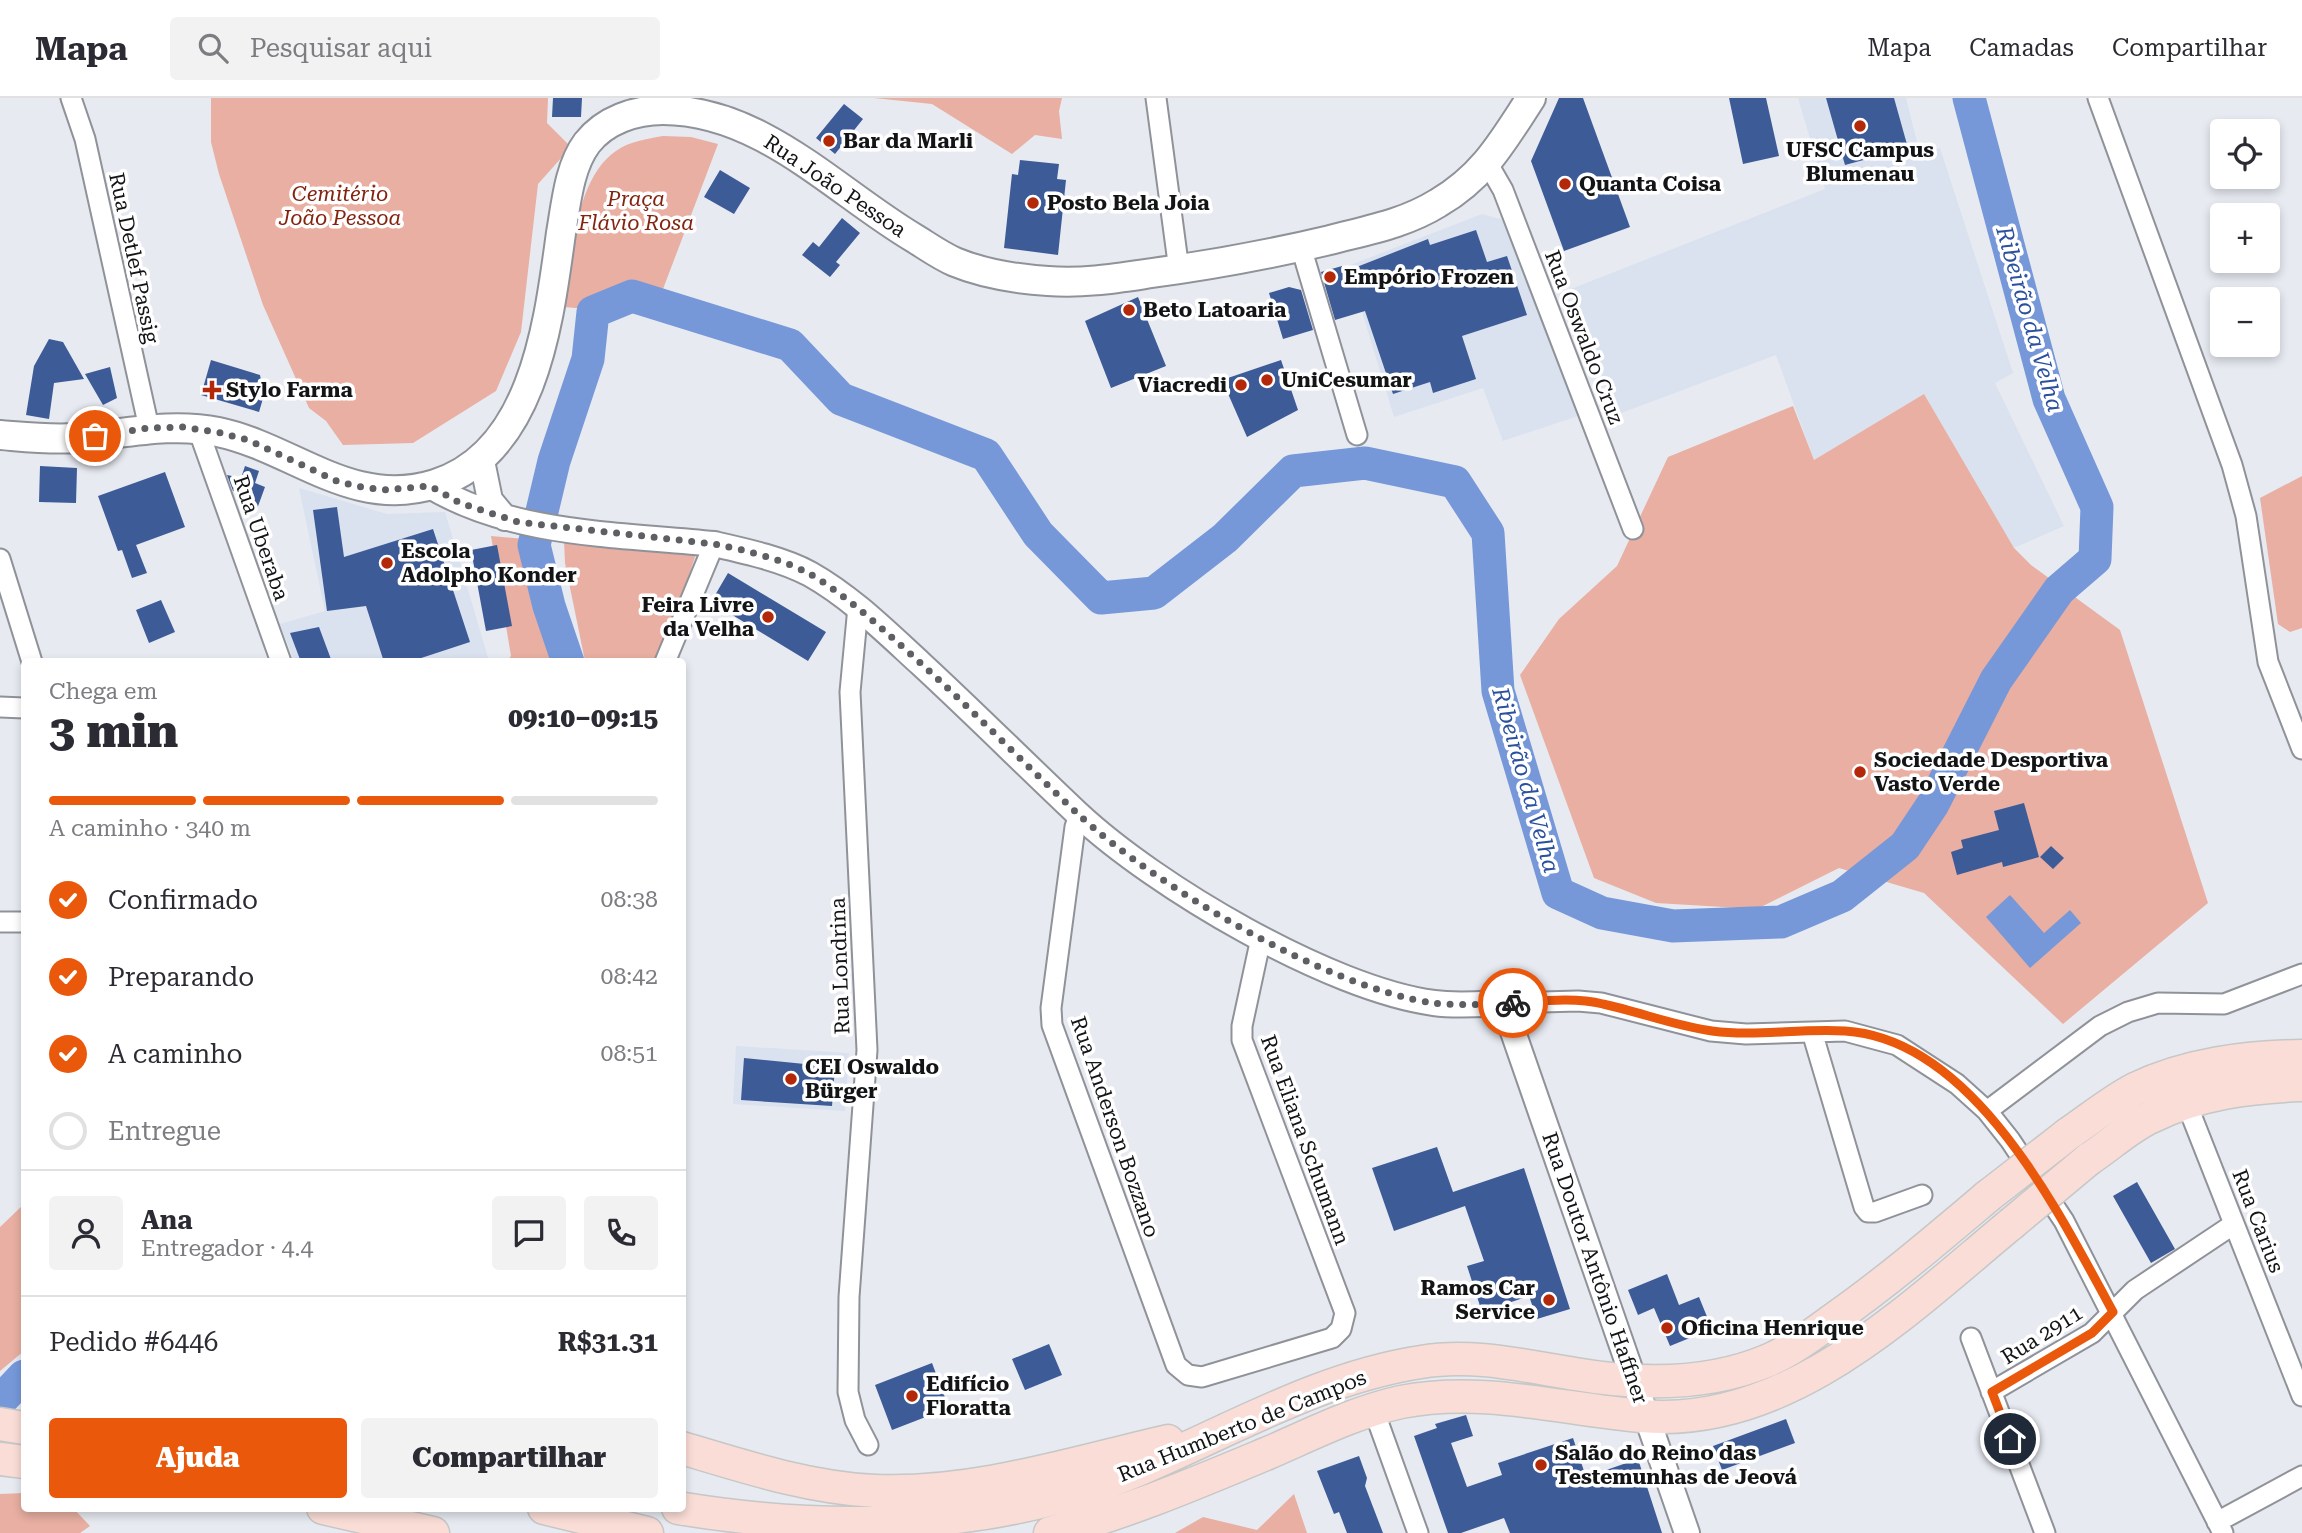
<!DOCTYPE html>
<html lang="pt">
<meta charset="utf-8">
<style>
:root{--surface:#fff;--page:#f2f2f3;--text:#2b2b33;--muted:#7c7c81;--line:#e1e1e2;--accent:#ea580c}
body{margin:0;font-family:"Roboto Serif",serif;background:var(--page);color:var(--text);height:100vh;display:flex;flex-direction:column;font-size:26px;white-space:nowrap}
*{box-sizing:border-box;margin:0}
p{font-size:23px;color:var(--muted)}
.icon{flex:none;width:38px;height:38px;fill:none;stroke:currentColor;stroke-width:2;stroke-linecap:round;stroke-linejoin:round}
.map{position:relative;flex:1;overflow:hidden}
.drawer{position:absolute;left:21px;top:560px;width:665px;height:854px;display:flex;flex-direction:column;background:var(--surface);border-radius:7px;box-shadow:0 4px 10px #0003}
.drawer>*{flex:none}
.controls{position:absolute;left:2210px;top:21px;display:grid;gap:14px}
.controls a{display:grid;place-items:center;width:70px;height:70px;border-radius:7px;background:var(--surface);box-shadow:0 4px 10px #0003;font-size:35px}
.pin{position:absolute;display:grid;place-items:center;width:60px;height:60px;color:#fff;margin:-30px;border:4px solid #fff;border-radius:50%;box-shadow:0 2px 7px #0007}
.courier{position:absolute;display:grid;place-items:center;width:70px;height:70px;margin:-35px;border:5px solid #ea580c;border-radius:50%;background:#fff;color:#222;box-shadow:0 2px 9px #0007}
.overview em{font-style:normal;font-weight:800}
.overview div{display:flex;flex-direction:column-reverse}
.overview{display:flex;align-items:center;justify-content:space-between;height:119px;padding:0 28px}
h1{font-size:46px;font-weight:800;line-height:52px}
.bar{display:grid;grid-template-columns:repeat(4,1fr);gap:10px 7px;align-content:center;height:84px;padding:0 28px}
.bar i{height:9px;border-radius:5px;background:var(--line)}
.bar .on{background:var(--accent)}
.bar p{grid-column:span 4}
.line{display:flex;align-items:center;gap:18px;padding:0 28px;border-top:2px solid var(--line)}
.line div{flex:1}
.round{display:grid;place-items:center;flex:none;width:74px;height:74px;border-radius:7px;background:var(--page)}
ol{padding:0 28px;list-style:none}
li{display:flex;align-items:center;gap:21px;height:77px}
li p{margin-inline-start:auto}
li .icon{padding:7px;border-radius:50%;background:var(--accent);color:#fff;stroke-width:4}
li:last-child{color:var(--muted)}
li i{width:38px;height:38px;border:4px solid var(--line);border-radius:50%}
.cta{display:flex;gap:14px;margin-top:auto;padding:14px 28px}
.cta a{flex:1;height:80px;border-radius:7px;background:var(--accent);color:#fff;font-size:28px;font-weight:800;line-height:80px;text-align:center}
.cta a+a{background:var(--page);color:var(--text)}
header{display:flex;align-items:center;gap:42px;box-sizing:border-box;height:98px;padding:0 35px;background:var(--surface);border-bottom:2px solid var(--line)}
header strong{font-size:33px}
nav{display:flex;gap:38px;margin-inline-start:auto;font-size:24px}
.search{width:490px;height:63px;background:var(--page);display:flex;align-items:center;gap:18px;box-sizing:border-box;padding:0 24px;border-radius:7px;color:var(--muted);font-size:26px}
.map>svg:first-child{display:block}
.built{fill:#dae1ef}
.green{fill:#e8afa2}
.water{fill:#7698d9}
.lines{fill:none;stroke-linecap:round;stroke-linejoin:round}
.river{stroke:#7698d9;stroke-width:33}
.building{fill:#3d5b97}
.minor-casing{stroke:#8f9299;stroke-width:23}
.tertiary-casing{stroke:#8f9299;stroke-width:28}
.secondary-casing{stroke:#8f9299;stroke-width:32}
.primary-casing{stroke:#c6c7c7;stroke-width:35}
.minor{stroke:#fff;stroke-width:19}
.tertiary{stroke:#fff;stroke-width:24}
.secondary{stroke:#fff;stroke-width:28}
.primary{stroke:#faddd6;stroke-width:32}
.primary-bridge-casing{stroke:#c6c7c7;stroke-width:35;stroke-linecap:butt}
.primary-bridge{stroke:#faddd6;stroke-width:32}
.done{stroke:#5d5f63;stroke-width:7;stroke-dasharray:0 12.6}
.route{stroke:#ea580c;stroke-width:9}
.poi-dot{fill:#b4280a;stroke:#fff;stroke-width:2.5}
.labels{text-anchor:middle;stroke-width:7;stroke-linejoin:round;paint-order:stroke}
.poi-label{font-size:21px;font-weight:bold;fill:#131416;stroke:#fff;text-anchor:start}
.street-label{font-size:21px;fill:#131416;stroke:#fff}
.park-label{font-size:21px;font-style:italic;fill:#832310;stroke:#fff}
.water-label{font-size:23px;font-style:italic;fill:#2a509e;stroke:#fff}
</style>
<header>
<strong>Mapa</strong>
<div class="search"><svg class="icon" aria-label="search" viewBox="0 0 24 24"><circle cx="10" cy="10" r="6"/><path d="M15 15l6 6"/></svg>Pesquisar aqui</div>
<nav><a>Mapa</a><a>Camadas</a><a>Compartilhar</a></nav>
</header>
<div class="map">
<svg width="2302" height="1435" viewBox="0 0 2302 1435">
<rect width="100%" height="100%" fill="#e7eaf1"/>
<path class="built" d="M1798,0h108l14,56 20,-6 73,225 -18,10 69,143 -50,22 -90,-154 -110,66 -38,-105 -160,60 -45,-126 254,-100z
M1482,116l22,6 7,10 67,186 -75,25 -20,-53 -89,29 -46,-151z
M299,390l88,26 58,-2 44,149h-195l-14,-37 45,-13z
M736,948l113,7 -4,58 -112,-7z"/>
<path class="green" d="M211,0h337l-1,25 24,24 -33,37 -17,148 -25,59 -83,52 -70,2 -17,-24 -17,-13 -46,-103 -44,-131 -8,-32z
M874,0h188l-3,13 3,28 -27,-4 -23,19 -80,-50z
M663,38l28,1 27,7 -55,145c-30,-1 -53,-3 -75,20l-24,-2c6,-45 11,-129 52,-156 14,-10 31,-12 47,-15z
M1924,296l90,154 17,17 89,65 88,273 -145,121 -139,-131 -85,-25 -82,41 -101,-6 -62,-25 -74,-203 39,-56 58,-53 51,-109 125,-51 21,54z
M2302,378v152l-12,4 -12,-8 -18,-126z
M491,438l35,3 32,122h-51l4,-5z
M564,443l132,13 -25,76 -18,31h-68l-20,-98z
M24,1106v147l-24,20v-144z
M24,1395v15l50,1 16,17 -10,7h-80v-39z
M1294,1396l13,39h-132l28,-16 54,13z"/>
<path class="water" d="M2010,797l34,38 26,-23 11,13 -51,45 -44,-51z"/>
<g class="lines">
<path class="river" d="M568,564l-19,-56 -15,-61 20,-84 34,-102 5,-47 39,-16 158,49 51,54 145,56 52,79 63,64 53,-5 71,-55 68,-67 72,-8 90,19 33,51 10,158 60,202 44,20 71,13 108,-4 61,-26 63,-50 28,-42 63,-124 63,-90 36,-31 2,-52 -48,-108 -80,-301
M0,1303l24,-25"/>
</g>
<path class="building" d="M553,0h29l-1,19h-29z
M1559,0h24l47,129 -66,24 -33,-90z
M1729,0h37l13,58 -36,8z
M1826,0h68l14,50 -63,17z
M844,6l19,15 -28,35 -19,-16z
M1020,62l39,4 -2,15 9,1 -8,75 -54,-7 8,-74 6,1z
M720,72l30,18 -16,26 -30,-17z
M842,120l18,15 -24,29 4,3 -10,12 -28,-22 11,-13 6,5z
M1476,132l11,32 20,-6 20,59 -65,21 14,43 -43,14 -3,-11 -37,12 -28,-83 -30,9 -14,-48 21,-6 2,6 84,-33 2,6z
M1289,189l12,3 12,40 -30,9 -14,-46z
M1138,199l28,69 -55,22 -26,-67z
M49,241l14,3 21,37 -30,4 -5,36 -23,-4 8,-49z
M211,262l49,15 4,20 -5,17 -58,-17z
M1281,262l17,50 -51,27 -25,-57z
M110,269l7,31 -14,7 -18,-31z
M40,368l37,2 -1,35 -37,-1z
M245,368l14,5 -4,12 10,4 -8,22 -20,-8v-9l-4,-1 -6,-16 14,3z
M165,374l20,55 -49,18 11,28 -15,5 -10,-28 -4,1 -20,-55z
M337,409l7,50 89,-28 37,113 -61,20h-25l-18,-56 -39,5 -14,-101z
M497,447l15,81 -26,5 -15,-81z
M728,475l98,59 -18,29 -97,-59z
M161,502l14,32 -26,11 -13,-33z
M319,529l13,35h-31l-11,-29z
M2024,705l15,54 -36,10 -1,-5 -45,13 -6,-23 12,-4 -2,-8 38,-10 -5,-19z
M2051,748l13,12 -11,11 -13,-12z
M744,960l91,9 -3,39 -91,-6z
M1437,1049l16,45 71,-24 46,141 -33,10 -8,-23 -47,16 -15,-46 17,-5 -19,-55 -71,25 -22,-63z
M2137,1084l38,67 -24,14 -38,-67z
M1667,1176l12,31 20,-8 13,32 -42,17 -16,-38 -16,7 -10,-25z
M1049,1246l13,31 -37,15 -13,-31z
M932,1265l17,45 -57,22 -17,-45z
M1466,1317l7,21 -22,7 16,44 35,-12 -4,-12 75,-25 13,39 52,-18 24,74h-152l-6,-15 -43,15h-13l-34,-97 23,-8 -2,-4z
M1786,1321l9,24 -73,27 -9,-24z
M1359,1358l8,22 -2,8 18,47h-36l-8,-21 -5,2 -17,-43z"/>
<g class="lines">
<defs>
<path id="minor" d="M71,0l14,41 64,289
M1156,0l23,172
M2098,0l134,367 14,51 22,146 34,87
M1488,66l15,26 130,339
M1301,149l56,188
M198,331l83,233
M0,461l32,103
M858,509l-8,85 17,358 -18,247 -1,95 7,28 13,25
M665,564l49,-118
M0,609l24,1
M1079,717l-4,12 -24,181 1,17 124,340 12,10 14,2 130,-39 9,-9 4,-16 -103,-273v-14l19,-88
M0,824h24
M1503,905l75,-2 23,2 110,28 35,3 99,-3 52,14 60,39 30,27 23,29 54,81 159,312
M1812,934l52,175 4,5h7l47,-17
M2186,1004l116,294
M1987,1013l113,-85 28,-14 30,-9 66,1 78,-30
M1971,1240l74,195
M1991,1294l101,-59 43,-43 99,-66
M1373,1310l45,125
M2217,1424l85,-46"/>
<path id="tertiary" d="M481,358l9,44 15,18
M430,388c84,50 189,48 284,58 31,7 68,15 96,30 41,23 76,58 111,90 53,49 104,100 157,150 77,72 251,175 356,189 22,3 46,1 69,0l184,530"/>
<path id="secondary" d="M0,337c25,2 51,5 76,3 48,-4 94,-16 142,-6 76,16 134,78 217,52 100,-31 114,-165 126,-251 5,-29 8,-66 26,-90 18,-23 48,-33 76,-33 98,0 172,81 251,128 13,8 27,18 41,24 29,12 62,17 93,19 35,3 70,-3 104,-8 60,-8 119,-19 178,-33 38,-10 74,-16 108,-37 46,-27 65,-62 93,-105"/>
<path id="primary" d="M2068,1036c22,-15 44,-33 67,-45 52,-25 110,-32 167,-33
M2089,1061c20,-13 40,-32 62,-42 48,-24 99,-30 151,-32
M0,1326l24,4
M682,1350c63,19 128,40 193,43 99,4 198,-28 293,-50
M0,1361l24,3
M323,1410l110,25
M544,1410l103,25
M678,1410c152,25 318,23 462,-39 91,-39 182,-92 281,-107 52,-9 103,4 154,12 64,11 133,12 194,-14 23,-10 44,-26 65,-41 54,-38 103,-80 154,-123
M1050,1435c76,-20 146,-50 218,-80 44,-19 87,-41 133,-51 81,-16 160,7 241,14 146,13 266,-107 369,-192"/>
</defs>
<use href="#minor" class="minor-casing"/>
<use href="#tertiary" class="tertiary-casing"/>
<use href="#secondary" class="secondary-casing"/>
<use href="#primary" class="primary-casing"/>
<use href="#minor" class="minor"/>
<use href="#tertiary" class="tertiary"/>
<use href="#secondary" class="secondary"/>
<use href="#primary" class="primary"/>
<defs>
<path id="primary-bridge" d="M1988,1098l80,-62
M2011,1126l78,-65"/>
</defs>
<use href="#primary-bridge" class="primary-bridge-casing"/>
<use href="#primary-bridge" class="primary-bridge"/>
</g>
<g class="lines">
<path class="done" d="M95,338l54,-8 34,-1 38,6 27,7 91,42 23,5 22,3 46,-4 30,17 58,19 196,22c31,6 68,15 96,30 32,19 60,44 87,68 63,55 120,115 181,172 77,72 251,175 356,189 25,3 54,1 79,0"/>
<path class="route" d="M1513,905c29,-2 62,-6 90,1 37,8 72,22 109,27 44,6 88,-3 133,0 129,8 214,182 268,281l-21,21 -100,59 18,47"/>
</g>
<g class="poi-dot">
<circle cx="1860" cy="28" r="7"/>
<circle cx="829" cy="43" r="7"/>
<circle cx="1565" cy="86" r="7"/>
<circle cx="1033" cy="105" r="7"/>
<circle cx="1330" cy="179" r="7"/>
<circle cx="1129" cy="212" r="7"/>
<circle cx="1267" cy="282" r="7"/>
<circle cx="1241" cy="287" r="7"/>
<path d="M208.5 281.5h7v7h7v7h-7v7h-7v-7h-7v-7h7z"/>
<circle cx="387" cy="465" r="7"/>
<circle cx="768" cy="519" r="7"/>
<circle cx="1860" cy="674" r="7"/>
<circle cx="791" cy="981" r="7"/>
<circle cx="1549" cy="1202" r="7"/>
<circle cx="1667" cy="1230" r="7"/>
<circle cx="912" cy="1298" r="7"/>
<circle cx="1541" cy="1367" r="7"/>
</g>
<g class="labels">
<g class="poi-label">
<text x="843" y="50">Bar da Marli</text>
<text x="1860" y="59" text-anchor="middle">UFSC Campus<tspan x="1860" dy="24">Blumenau</tspan></text>
<text x="1579" y="93">Quanta Coisa</text>
<text x="1047" y="112">Posto Bela Joia</text>
<text x="1344" y="186">Empório Frozen</text>
<text x="1143" y="219">Beto Latoaria</text>
<text x="1281" y="289">UniCesumar</text>
<text x="1227" y="294" text-anchor="end">Viacredi</text>
<text x="226" y="299">Stylo Farma</text>
<text x="401" y="460">Escola<tspan x="401" dy="24">Adolpho Konder</tspan></text>
<text x="754" y="514" text-anchor="end">Feira Livre<tspan x="754" dy="24">da Velha</tspan></text>
<text x="1874" y="669">Sociedade Desportiva<tspan x="1874" dy="24">Vasto Verde</tspan></text>
<text x="805" y="976">CEI Oswaldo<tspan x="805" dy="24">Bürger</tspan></text>
<text x="1535" y="1197" text-anchor="end">Ramos Car<tspan x="1535" dy="24">Service</tspan></text>
<text x="1681" y="1237">Oficina Henrique</text>
<text x="926" y="1293">Edifício<tspan x="926" dy="24">Floratta</tspan></text>
<text x="1555" y="1362">Salão do Reino das<tspan x="1555" dy="24">Testemunhas de Jeová</tspan></text>
</g>
<g class="street-label">
<text transform="translate(835 88) rotate(34)" y="7">Rua João Pessoa</text>
<text transform="translate(134 160) rotate(78)" y="7">Rua Detlef Passig</text>
<text transform="translate(1584 239) rotate(69)" y="7">Rua Oswaldo Cruz</text>
<text transform="translate(261 440) rotate(71)" y="7">Rua Uberaba</text>
<text transform="translate(840 868) rotate(-92)" y="7">Rua Londrina</text>
<text transform="translate(1115 1029) rotate(71)" y="7">Rua Anderson Bozzano</text>
<text transform="translate(1305 1042) rotate(70)" y="7">Rua Eliana Schumann</text>
<text transform="translate(2258 1123) rotate(69)" y="7">Rua Carius</text>
<text transform="translate(1595 1170) rotate(71)" y="7">Rua Doutor Antônio Haffner</text>
<text transform="translate(2042 1237) rotate(-32)" y="7">Rua 2911</text>
<text transform="translate(1242 1328) rotate(-22)" y="7">Rua Humberto de Campos</text>
</g>
<g class="park-label">
<text x="340" y="103">Cemitério<tspan x="340" dy="24">João Pessoa</tspan></text>
<text x="636" y="108">Praça<tspan x="636" dy="24">Flávio Rosa</tspan></text>
</g>
<g class="water-label">
<text transform="translate(2030 221) rotate(74)" y="8">Ribeirão da Velha</text>
<text transform="translate(1526 682) rotate(74)" y="8">Ribeirão da Velha</text>
</g>
</g>
</svg>
<div class="controls">
<a><svg class="icon" aria-label="locate" viewBox="0 0 24 24"><circle cx="12" cy="12" r="6"/><path d="M12 2v4M12 18v4M2 12h4M18 12h4"/></svg></a>
<a>+</a>
<a>−</a>
</div>
<div class="pin" style="left:95px;top:338px;background:#ea580c"><svg class="icon" aria-label="bag" viewBox="0 0 24 24"><path d="M5 8h14l-1 12H6zM9 8a3 3 0 0 1 6 0"/></svg></div>
<div class="pin" style="left:2010px;top:1341px;background:#1f2937"><svg class="icon" aria-label="home" viewBox="0 0 24 24"><path d="M3 11l9-7 9 7M6 9v11h12V9"/></svg></div>
<div class="courier" style="left:1513px;top:905px"><svg class="icon" aria-label="bike" viewBox="0 0 24 24"><circle cx="6" cy="16" r="4"/><circle cx="18" cy="16" r="4"/><path d="M6 16l4-8h5l3 8M10 8l3 8H6M13 5h3"/></svg></div>
<section class="drawer">
<div class="overview"><div><h1>3 min</h1><p>Chega em</p></div><em>09:10–09:15</em></div>
<div class="bar"><i class="on"></i><i class="on"></i><i class="on"></i><i></i><p>A caminho · 340 m</p></div>
<ol>
<li><svg class="icon" aria-label="check" viewBox="0 0 24 24"><path d="M5 12l5 5 9-10"/></svg>Confirmado<p>08:38</p></li>
<li><svg class="icon" aria-label="check" viewBox="0 0 24 24"><path d="M5 12l5 5 9-10"/></svg>Preparando<p>08:42</p></li>
<li><svg class="icon" aria-label="check" viewBox="0 0 24 24"><path d="M5 12l5 5 9-10"/></svg>A caminho<p>08:51</p></li>
<li><i></i>Entregue</li>
</ol>
<div class="line" style="height:126px"><a class="round"><svg class="icon" aria-label="person" viewBox="0 0 24 24"><circle cx="12" cy="8" r="4"/><path d="M4 21q1-7 8-7t8 7"/></svg></a><div><b>Ana</b><p>Entregador · 4.4</p></div><a class="round"><svg class="icon" aria-label="chat" viewBox="0 0 24 24"><path d="M4 5h16v11H9l-5 4z"/></svg></a><a class="round"><svg class="icon" aria-label="phone" viewBox="0 0 24 24"><path d="M5 4h4l2 5-3 2q2 4 5 5l2-3 5 2v4C11 20 4 13 5 4z"/></svg></a></div>
<div class="line" style="height:91px"><div>Pedido #6446</div><b>R$31.31</b></div>
<div class="cta"><a>Ajuda</a><a>Compartilhar</a></div>
</section>
</div>
